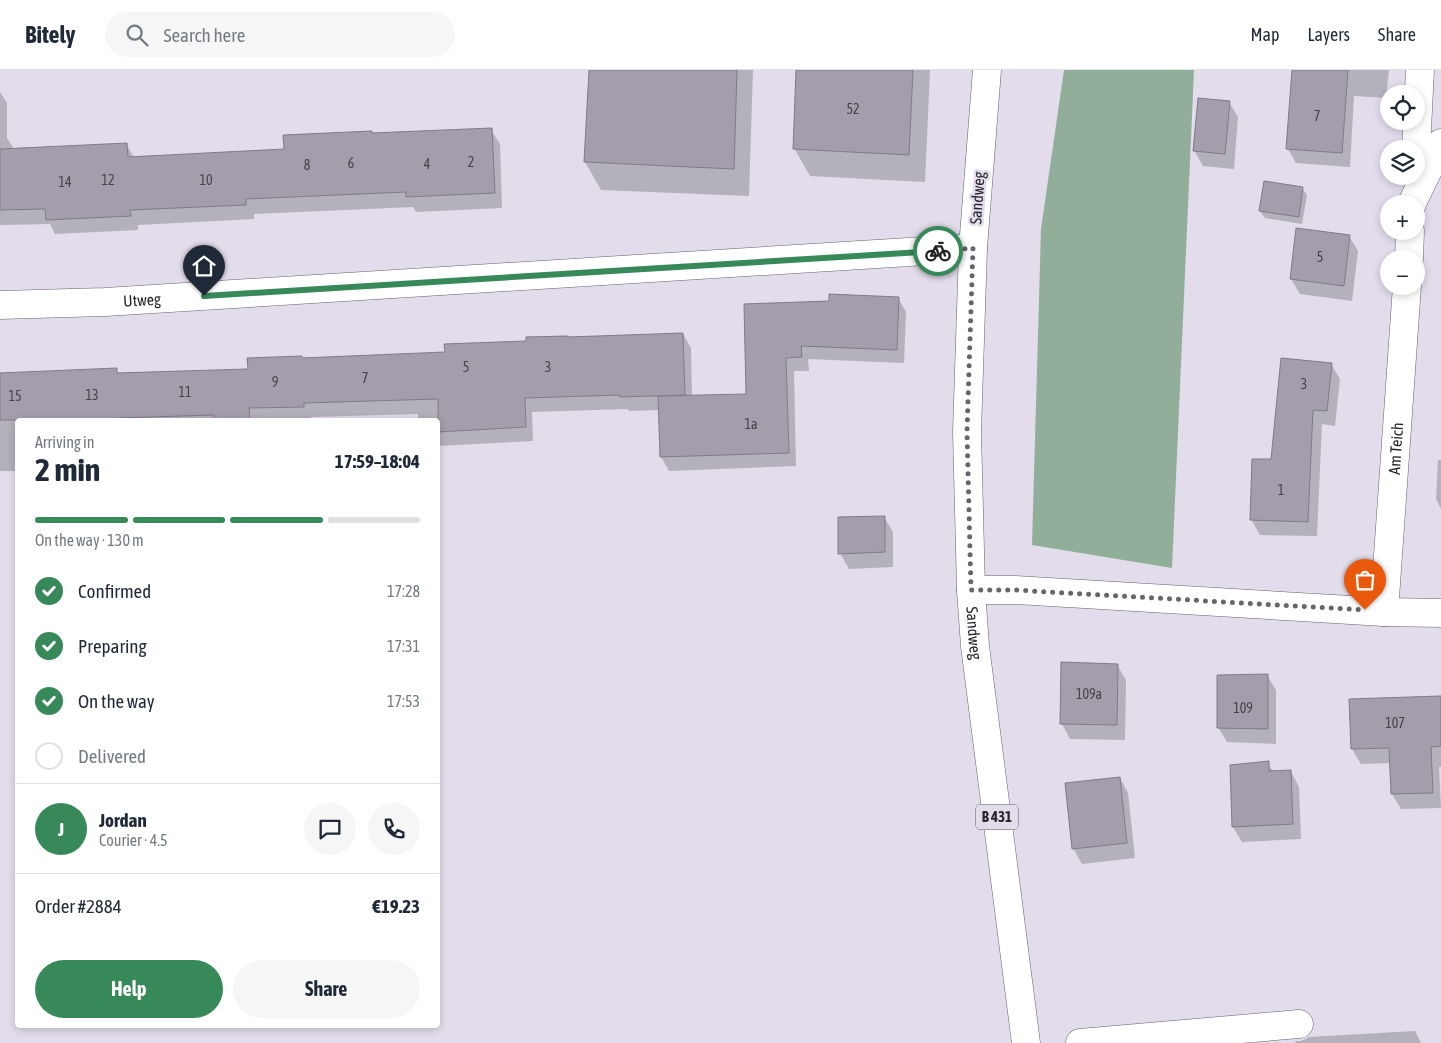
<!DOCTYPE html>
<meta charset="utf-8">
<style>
:root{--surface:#fff;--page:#f6f6f7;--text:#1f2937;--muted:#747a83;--line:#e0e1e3;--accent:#37895a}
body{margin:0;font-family:"Asap Condensed",sans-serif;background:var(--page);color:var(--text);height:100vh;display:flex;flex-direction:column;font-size:19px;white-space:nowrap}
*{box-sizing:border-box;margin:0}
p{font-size:16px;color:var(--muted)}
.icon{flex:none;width:28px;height:28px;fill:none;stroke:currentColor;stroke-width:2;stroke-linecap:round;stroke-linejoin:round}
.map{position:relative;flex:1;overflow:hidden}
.panel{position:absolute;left:15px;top:348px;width:425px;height:610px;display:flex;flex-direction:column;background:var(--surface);border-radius:5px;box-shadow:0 2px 8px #0003}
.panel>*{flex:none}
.fabs{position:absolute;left:1380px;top:15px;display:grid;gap:10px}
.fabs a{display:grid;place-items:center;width:45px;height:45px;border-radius:50%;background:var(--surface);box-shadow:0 2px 8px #0003;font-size:25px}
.pin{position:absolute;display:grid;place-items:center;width:42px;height:42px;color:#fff;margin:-51px -21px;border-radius:50% 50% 50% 0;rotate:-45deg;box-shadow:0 0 5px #0007}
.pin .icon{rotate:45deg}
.courier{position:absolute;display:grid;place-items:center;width:50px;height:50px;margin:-25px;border:4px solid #37895a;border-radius:50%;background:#fff;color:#222;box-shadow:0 1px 6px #0007}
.headline em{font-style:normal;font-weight:700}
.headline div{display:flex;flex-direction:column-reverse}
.headline{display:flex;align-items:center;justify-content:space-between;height:85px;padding:0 20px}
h1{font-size:32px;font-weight:700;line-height:38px}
.bar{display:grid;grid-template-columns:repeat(4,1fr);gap:8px 5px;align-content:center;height:60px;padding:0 20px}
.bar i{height:6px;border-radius:4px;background:var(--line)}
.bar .active{background:var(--accent)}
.bar p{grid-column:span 4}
.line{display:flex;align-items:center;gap:12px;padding:0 20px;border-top:1px solid var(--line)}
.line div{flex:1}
.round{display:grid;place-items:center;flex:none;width:52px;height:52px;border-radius:26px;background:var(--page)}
ol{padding:0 20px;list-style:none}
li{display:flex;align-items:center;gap:15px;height:55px}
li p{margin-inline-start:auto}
li .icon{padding:5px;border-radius:50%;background:var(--accent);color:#fff;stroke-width:4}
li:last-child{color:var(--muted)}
li i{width:28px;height:28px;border:2px solid var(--line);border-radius:50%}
.action{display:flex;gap:10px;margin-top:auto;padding:10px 20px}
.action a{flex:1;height:58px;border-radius:30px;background:var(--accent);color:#fff;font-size:20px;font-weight:700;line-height:58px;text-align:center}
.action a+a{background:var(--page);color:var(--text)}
header{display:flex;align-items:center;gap:30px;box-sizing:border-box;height:70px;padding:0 25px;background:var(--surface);border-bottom:1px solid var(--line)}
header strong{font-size:24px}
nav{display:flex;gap:28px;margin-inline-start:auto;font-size:18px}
.search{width:350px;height:45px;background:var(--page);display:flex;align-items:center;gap:12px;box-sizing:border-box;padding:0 18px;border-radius:28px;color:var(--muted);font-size:19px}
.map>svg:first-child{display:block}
.forest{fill:#91ae9a}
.shadow{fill:#0003}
.building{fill:#a49eac;stroke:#807b88}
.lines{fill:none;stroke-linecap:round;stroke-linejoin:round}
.minor-casing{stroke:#66616e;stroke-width:29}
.major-casing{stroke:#66616e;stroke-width:29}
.minor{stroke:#fff;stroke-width:28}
.major{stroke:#fff;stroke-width:28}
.done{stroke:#68646e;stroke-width:5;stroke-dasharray:0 9}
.route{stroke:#37895a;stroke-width:6}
.labels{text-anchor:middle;stroke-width:5;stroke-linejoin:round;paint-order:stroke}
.number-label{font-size:14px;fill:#46424a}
.shield{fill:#e2dceb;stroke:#5f5b64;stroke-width:1}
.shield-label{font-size:15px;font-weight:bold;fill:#27242a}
.street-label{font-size:16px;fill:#27242a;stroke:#e2dceb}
</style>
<header>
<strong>Bitely</strong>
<div class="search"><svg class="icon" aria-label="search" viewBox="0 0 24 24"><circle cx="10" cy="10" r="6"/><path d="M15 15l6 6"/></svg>Search here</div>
<nav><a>Map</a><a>Layers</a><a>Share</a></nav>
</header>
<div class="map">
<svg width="1441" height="973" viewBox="0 0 1441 973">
<rect width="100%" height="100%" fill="#e2dceb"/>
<path class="forest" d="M1064,0h130l-22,498 -140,-23 9,-316z"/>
<path class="shadow" d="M590,0h163l-4,126 -148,-6 -16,-28z
M797,0h133l-5,112 -115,-6 -16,-28z
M1293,0h96l-3,28 -32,-2 -4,71 -54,-4 -8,-14z
M0,22l7,11v35l7,11 112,-5 8,13 151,-7 88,-15 118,-5 9,14 2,64 -86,4 -3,-5 -159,7v5l-116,6v5l-83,4 -5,-10 -50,1z
M1229,32l9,15 -4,52 -31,-3 -9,-16z
M1302,118l5,7 -5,29 -37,-6 -5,-7z
M1349,166l9,15 -6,50 -52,-7 -9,-15z
M898,228l8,14 -2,51 -96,-4 1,12h-15l2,95 -127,5 -8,-14 -2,-47 -30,1 -1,-2 -96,3 1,29 -95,5v-26h-20v-6l-107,3v3h-293v51h-18v-97l116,-5 3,5 130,-4 53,-11 144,-6 237,-19 8,14 1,49 56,-2 -3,-90z
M1331,294l9,15 -5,47 -13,-2 -5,112 -57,-1 -9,-16 21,-59z
M1438,390h3v49l-5,-10z
M884,447l9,15v35l-44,2 -9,-16z
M1117,595l9,15 -1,60 -55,-1 -8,-15z
M1267,605l9,15v54l-49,-2 -9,-15z
M1441,627v70h-2l2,41 -40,1 -9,-15 -1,-31 -30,1 -9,-15z
M1268,693l5,9h18l8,15 2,52 -59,3 -9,-15z
M1120,708l8,15 7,65 -53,6 -9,-16z
M1415,961l6,12h-125l-1,-2h6l8,-4z"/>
<path class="building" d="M589,0h148l-3,99 -150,-7z
M796,0h117l-4,85 -116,-6z
M1292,0h56l-6,83 -56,-4z
M1198,28l32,3 -5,53 -32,-3z
M492,58l3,65 -89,4v-5l-160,7v6l-116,5 1,6 -85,4 -1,-11 -45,1v-61l127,-6 1,14 156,-8 -1,-14 89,-4v2z
M1264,111l39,6 -4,30 -40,-6z
M1296,158l54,7 -6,51 -54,-7z
M829,224l70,3 -2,53 -96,-4 1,11 -16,1 3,95 -129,4 -2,-61 88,-2 -2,-90 85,-3z
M683,263l2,62 -65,2v-2l-95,3 1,29 -88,5v-33l-134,4v4l-55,1 1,12h-36v-5l-95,3v2h-119v-47l117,-5v5l131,-4 -1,-11 55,-2v2l143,-6 -1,-8 82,-3v-4l42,-1v1z
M1281,288l51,5 -5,48 -14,-1 -5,112 -58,-2 2,-61h19z
M885,446v36l-47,2v-37z
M1061,592l57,2 -1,61 -57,-1z
M1268,604v55l-51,-1v-53z
M1441,626v50l-10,1 2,46 -42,1 -2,-46 -38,1 -2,-50z
M1269,691v10l22,-1 2,54 -61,3 -2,-62z
M1120,707l7,66 -55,6 -7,-66z"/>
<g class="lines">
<defs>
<g id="minor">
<path d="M1416,79l4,-79"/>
<path d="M1412,134l1,-3 28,-58"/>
<path d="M1409,189l1,-28"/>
<path id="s1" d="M0,235l105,-3 868,-54"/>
<path d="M971,520h44l369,22 57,1"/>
<path id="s2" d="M1384,542l23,-326"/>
<path d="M1080,973l219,-19"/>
</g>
<g id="major">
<path id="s3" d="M987,0l-14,178 -6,184 4,158 4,56 51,397"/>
</g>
</defs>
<use href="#minor" class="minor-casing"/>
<use href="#major" class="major-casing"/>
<use href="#minor" class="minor"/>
<use href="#major" class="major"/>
</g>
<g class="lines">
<path class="done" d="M938,181l35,-3 -6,184 4,158h44l350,20"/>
<path class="route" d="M204,226l734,-45"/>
</g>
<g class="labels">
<g class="number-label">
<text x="853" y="44">52</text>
<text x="1317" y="51">7</text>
<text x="471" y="97">2</text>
<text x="351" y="98">6</text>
<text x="427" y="99">4</text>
<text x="307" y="100">8</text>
<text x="108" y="115">12</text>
<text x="206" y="115">10</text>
<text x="65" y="117">14</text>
<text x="1320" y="192">5</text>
<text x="466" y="302">5</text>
<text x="548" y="302">3</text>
<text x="365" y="313">7</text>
<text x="275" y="317">9</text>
<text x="1304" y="319">3</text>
<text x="185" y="327">11</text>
<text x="92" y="330">13</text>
<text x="15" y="331">15</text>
<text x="751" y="359">1a</text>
<text x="1281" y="425">1</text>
<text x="1089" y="629">109a</text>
<text x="1243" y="643">109</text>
<text x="1395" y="658">107</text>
</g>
<rect class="shield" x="976" y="734.5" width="42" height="25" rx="4"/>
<g class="shield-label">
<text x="997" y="752">B 431</text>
</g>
<g class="street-label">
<text transform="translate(977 128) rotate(-86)" y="6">Sandweg</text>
<text dy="6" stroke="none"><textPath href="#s1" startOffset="142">Utweg</textPath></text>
<text dy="6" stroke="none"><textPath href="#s2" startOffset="164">Am Teich</textPath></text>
<text dy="6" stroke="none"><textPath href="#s3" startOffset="564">Sandweg</textPath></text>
</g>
</g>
</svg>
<div class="fabs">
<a><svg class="icon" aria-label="locate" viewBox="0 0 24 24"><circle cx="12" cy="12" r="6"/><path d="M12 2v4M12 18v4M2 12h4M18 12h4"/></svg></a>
<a><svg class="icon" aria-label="layers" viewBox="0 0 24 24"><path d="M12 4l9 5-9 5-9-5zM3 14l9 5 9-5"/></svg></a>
<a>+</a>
<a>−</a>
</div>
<div class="pin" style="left:1365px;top:540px;background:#ea580c"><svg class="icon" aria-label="bag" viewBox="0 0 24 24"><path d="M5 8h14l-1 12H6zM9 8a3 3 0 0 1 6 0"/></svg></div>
<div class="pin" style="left:204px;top:226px;background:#1f2937"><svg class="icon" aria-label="home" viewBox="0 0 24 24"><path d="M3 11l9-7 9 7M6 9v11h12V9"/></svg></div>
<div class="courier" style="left:938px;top:181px"><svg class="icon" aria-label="bike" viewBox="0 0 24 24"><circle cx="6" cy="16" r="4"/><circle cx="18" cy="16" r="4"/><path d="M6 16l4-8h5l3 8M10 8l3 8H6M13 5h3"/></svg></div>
<section class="panel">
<div class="headline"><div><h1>2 min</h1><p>Arriving in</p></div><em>17:59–18:04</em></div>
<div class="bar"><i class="active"></i><i class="active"></i><i class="active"></i><i></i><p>On the way · 130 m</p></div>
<ol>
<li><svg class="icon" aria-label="check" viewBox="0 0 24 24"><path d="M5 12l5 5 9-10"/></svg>Confirmed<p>17:28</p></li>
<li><svg class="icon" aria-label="check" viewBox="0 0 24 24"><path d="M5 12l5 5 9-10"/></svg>Preparing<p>17:31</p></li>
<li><svg class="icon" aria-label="check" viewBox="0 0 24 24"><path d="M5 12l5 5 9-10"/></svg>On the way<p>17:53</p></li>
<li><i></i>Delivered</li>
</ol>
<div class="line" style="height:90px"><b class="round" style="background:var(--accent);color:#fff">J</b><div><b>Jordan</b><p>Courier · 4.5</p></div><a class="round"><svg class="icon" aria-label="chat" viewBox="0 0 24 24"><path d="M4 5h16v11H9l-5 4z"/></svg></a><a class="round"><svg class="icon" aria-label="phone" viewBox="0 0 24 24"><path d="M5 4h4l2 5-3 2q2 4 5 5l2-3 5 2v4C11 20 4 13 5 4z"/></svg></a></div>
<div class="line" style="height:65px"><div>Order #2884</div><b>€19.23</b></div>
<div class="action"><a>Help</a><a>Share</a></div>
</section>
</div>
